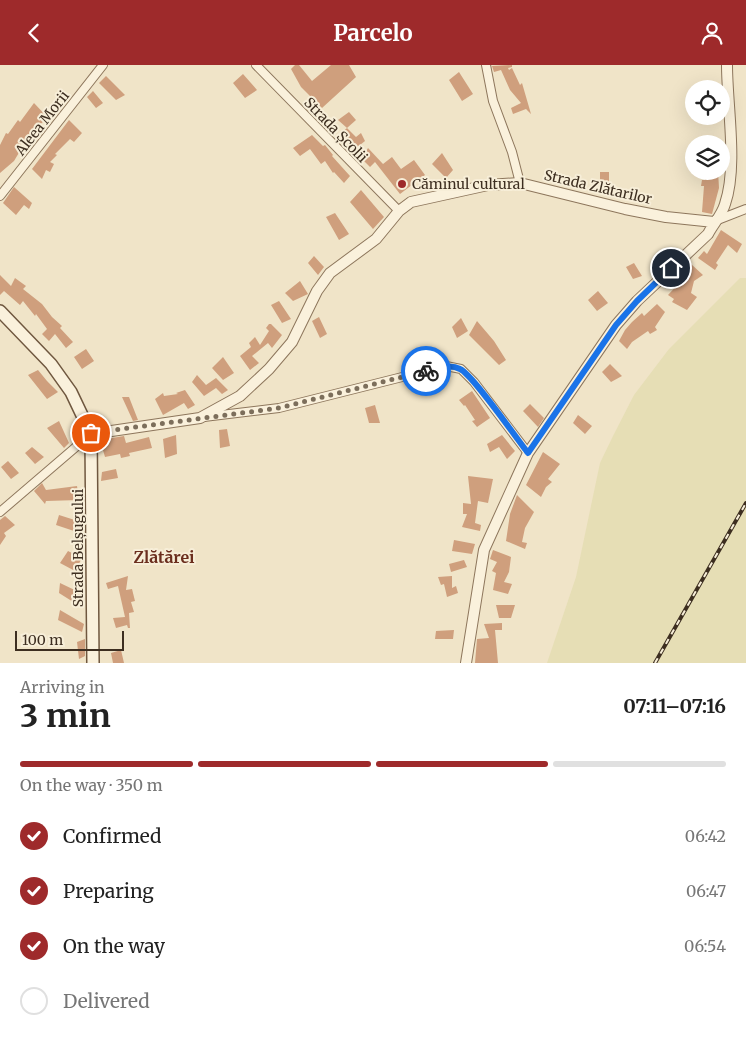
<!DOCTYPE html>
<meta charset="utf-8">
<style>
:root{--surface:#fff;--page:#f6f6f6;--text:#222;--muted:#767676;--line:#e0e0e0;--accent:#9e2a2b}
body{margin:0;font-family:Merriweather,serif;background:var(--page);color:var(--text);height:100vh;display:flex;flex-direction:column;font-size:19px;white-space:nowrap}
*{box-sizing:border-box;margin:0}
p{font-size:16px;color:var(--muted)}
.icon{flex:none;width:28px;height:28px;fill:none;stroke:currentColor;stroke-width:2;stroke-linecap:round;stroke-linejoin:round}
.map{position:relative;height:598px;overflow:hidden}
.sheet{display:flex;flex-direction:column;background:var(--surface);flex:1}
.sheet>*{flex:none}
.tools{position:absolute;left:685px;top:15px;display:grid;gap:10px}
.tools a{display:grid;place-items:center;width:45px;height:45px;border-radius:50%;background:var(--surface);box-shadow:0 5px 20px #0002;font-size:25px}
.scale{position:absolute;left:15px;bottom:12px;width:109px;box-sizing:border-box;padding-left:5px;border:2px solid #3d2e20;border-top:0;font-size:14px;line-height:18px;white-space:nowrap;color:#3d2e20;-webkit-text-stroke:4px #f7eed8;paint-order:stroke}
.pin{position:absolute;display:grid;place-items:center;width:42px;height:42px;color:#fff;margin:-21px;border:2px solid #fff;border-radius:50%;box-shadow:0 1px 5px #0007}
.courier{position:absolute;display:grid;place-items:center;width:50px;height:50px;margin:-25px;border:4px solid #1a73e8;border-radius:50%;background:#fff;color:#222;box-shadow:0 1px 6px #0007}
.overview em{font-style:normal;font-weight:700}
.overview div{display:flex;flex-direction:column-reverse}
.overview{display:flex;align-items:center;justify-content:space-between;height:85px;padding:0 20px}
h1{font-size:32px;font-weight:700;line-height:38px}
.bar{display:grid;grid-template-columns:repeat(4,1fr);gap:8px 5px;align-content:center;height:60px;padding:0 20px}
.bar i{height:6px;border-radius:4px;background:var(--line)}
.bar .on{background:var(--accent)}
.bar p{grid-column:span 4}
ol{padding:0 20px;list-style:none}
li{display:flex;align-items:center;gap:15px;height:55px}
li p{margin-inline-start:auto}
li .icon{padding:5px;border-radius:50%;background:var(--accent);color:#fff;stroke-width:4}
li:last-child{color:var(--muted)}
li i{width:28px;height:28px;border:2px solid var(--line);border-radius:50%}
header{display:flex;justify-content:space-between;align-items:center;height:65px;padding:0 20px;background:var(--accent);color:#fff;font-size:22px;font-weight:700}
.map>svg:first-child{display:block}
.farmland{fill:#e6deb5}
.building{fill:#cf9f7d}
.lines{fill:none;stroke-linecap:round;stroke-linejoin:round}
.minor-casing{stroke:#8d765c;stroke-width:10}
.tertiary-casing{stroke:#8d765c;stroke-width:12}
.secondary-casing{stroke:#6f573f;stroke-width:14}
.minor{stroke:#faf1dc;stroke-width:8}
.tertiary{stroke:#faf1dc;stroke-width:10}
.secondary{stroke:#faf1dc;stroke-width:11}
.rail-casing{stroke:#3d2e20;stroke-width:4}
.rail{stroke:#f7eed8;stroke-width:2;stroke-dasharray:5.5;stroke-linecap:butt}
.done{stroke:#7c6e5b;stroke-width:5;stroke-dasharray:0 9}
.route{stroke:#1a73e8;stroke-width:6}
.poi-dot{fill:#9e2a2b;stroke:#f7eed8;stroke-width:2}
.labels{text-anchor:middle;stroke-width:4;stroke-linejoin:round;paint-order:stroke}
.street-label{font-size:14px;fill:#3d2e20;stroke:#f7eed8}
.poi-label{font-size:14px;fill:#3d2e20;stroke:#f7eed8;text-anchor:start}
.quarter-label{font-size:16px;font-weight:bold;fill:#6b2e1e;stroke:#f7eed8}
</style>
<header><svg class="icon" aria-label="back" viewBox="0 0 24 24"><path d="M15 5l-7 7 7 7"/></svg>Parcelo<svg class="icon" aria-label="person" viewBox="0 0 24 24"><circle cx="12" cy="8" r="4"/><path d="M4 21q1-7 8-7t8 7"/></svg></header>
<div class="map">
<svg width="746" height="598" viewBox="0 0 746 598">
<rect width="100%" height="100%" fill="#f0e4c8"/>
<path class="farmland" d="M740,213h6v385h-199l29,-86 24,-114 13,-27 21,-41 35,-46z"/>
<path class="building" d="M295,0h4l13,16 19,-16h18l7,12 -34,31 -21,-21 -10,-18z
M512,0v2l-4,1 1,2 3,-2 8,17 2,-2 9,31 -5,-5 -13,5 -2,-6 10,-5 -11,-13 -9,-20 -7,2 -2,-6z
M459,7l14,22 -11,7 -13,-21z
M243,9l14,16 -12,8 -12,-15z
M106,11l19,19 -9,5 -17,-17z
M93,26l10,12 -7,5 -9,-11z
M34,38l15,16 -4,5 -2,-2 -14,11 3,4 -12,7 3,2 -9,15 -14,12v-28l6,-12 2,1 10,-14 2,2z
M349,47l7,8 -9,8 -9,-8z
M69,55l13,13 -8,9 -4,-3 -15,15 2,1 -7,7 4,2 -4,8 -4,-2 -4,9 -10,-10z
M347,63l9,9 5,-4 4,8 -10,8 -17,-13z
M312,70l11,11 2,-1 8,10 -1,1 18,20 -6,7 -10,-11 -1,1 -8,-12 -4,3 -11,-15 -10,7 -7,-8z
M368,83l15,16 9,-7 9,12 13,-9 11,15 -25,19 -25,-32 -5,5 -8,-8z
M442,88l11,17 -7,8 -14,-14z
M706,106h12l1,17 -7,26 -10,-2 2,-26h-3l1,-6h3z
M600,107h9v21h-9z
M14,122l18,16 -3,6 -5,-4 -8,10 -13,-12z
M361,125l23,27 -11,12 -23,-27z
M335,148l14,21 -10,6 -13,-23z
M721,165l21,14 -5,9 -9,-8 -12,18 2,2 -3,5 -17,-12 6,-7 3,3z
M314,191l10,11 -6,8 -10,-12z
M634,198l8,13 -9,3 -7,-12z
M691,199l12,11 -9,6 -3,12 6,4 -10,13 -15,-8 2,-3 -6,-4 14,-15 -2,-2z
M0,210l11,11 4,-8 11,8 -3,3 19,15 10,13 10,9 -2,2 13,14 -7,6 -11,-14 -6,7 -7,-7 5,-5 -11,-15 -1,2 -12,-15 -3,4 -16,-14 -4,4z
M300,216l8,13 -15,7 -8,-8z
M598,226l10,12 -11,8 -9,-11z
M279,236l12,18 -9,4 -11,-18z
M657,239l8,8 -10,15 2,3 -7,4 -2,-3 -16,11 -5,7 -8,-8 6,-11 7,-8 10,-9 2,3z
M319,252l8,17 -7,4 -8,-17z
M461,253l7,13 -11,7 -5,-11z
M477,256l17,20 12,19 -7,5 -30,-30z
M269,259h2l11,11 -10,13 -4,-5 -16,13 7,7 -9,7 -10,-14 11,-9 -2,-4 6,-6 5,8 9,-14 -3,-3z
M86,284l8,12 -12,8 -8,-12z
M223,292l11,16 -11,7 -11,-12z
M610,299l12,12 -11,6 -9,-10z
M38,305l9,11 11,11 -11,7 -19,-24z
M197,310l9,10 10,-7 12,12 -6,4 -6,-6 -12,8 -12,-14z
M185,325l10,15 -7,4 -4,-6 -21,12 -8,-16 8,-6 1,3 14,-2 -2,-1z
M472,326l18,27 -13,9 -5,-6 3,-1 -10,-15 -1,1 -5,-6z
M122,332h7l9,23 -5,1z
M530,339l14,14 -6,9 -15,-16z
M375,340l5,18h-11l-4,-15z
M578,350l14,11 -7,8 -12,-11z
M59,356l10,22 -5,5 -17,-20z
M227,364l3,17 -10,2 -1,-18z
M176,370l1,19 -12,4 -2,-19z
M502,370l13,16 -8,8 -8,-12 -9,5 -3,-8z
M124,371l2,7 23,-6 3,11 -23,5 1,3 -9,2 -1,-4 -15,3 -5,-17z
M32,382l12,10 -9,7 -10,-11z
M543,387l17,12 -12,15 4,3 -6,5 -5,10 -15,-12z
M8,396l11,12 -8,6 -10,-12z
M116,404l2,9 -17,3 1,-9z
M468,411l25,3 -5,24 -10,-2 -3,22 6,2 -1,6 -18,-4 5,-13h-4v-11l8,1z
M42,418l4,7 31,-4 2,14 -33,1 -1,3 -11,-13z
M517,430l17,17 -9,16 -3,14 5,1 -2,6 -19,-8 4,-27z
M59,450l22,7 -4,10 -21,-7z
M5,451l10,9 -11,8 2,3 -6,9v-25z
M454,475l21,4 -3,10 -20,-3z
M493,485l18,7 -2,15 -5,10 8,2 -4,10 -15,-4 3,-17 -4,-2 5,-9 -7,-3z
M68,486l14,7 -7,13 -15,-8z
M464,495l3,7 -16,5 -2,-8z
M128,511l-2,14 6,-1 3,12 -4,1 3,10 -5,1 1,15h-2l-1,-3 -11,3 -3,-10 12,-1 -7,-31 -10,3 -2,-6z
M452,511v12l4,-2 2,7 -11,4 -3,-13 -3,1 -3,-8z
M60,518l23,11 -5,11 -19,-12z
M496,540h19l-4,13h-12z
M60,545l24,14 -2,8 -24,-12z
M502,558v7h-7l3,33h-23l2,-24 12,-1 -5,-14z
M454,565l-1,9h-18l1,-8z
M85,574v17l-6,3 -2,-17z
M121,585l3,13h-11l-2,-10z"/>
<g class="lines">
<defs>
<path id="minor" d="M256,0l143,146
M486,0l7,36 19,51 8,31
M0,131l103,-131
M715,156l31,-12
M204,352l75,-9 167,-42 15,3 13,13 54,71
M0,447l91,-78"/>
<path id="tertiary" d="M91,369l109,-16 40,-22 29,-27 23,-27 25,-51 13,-18 46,-34 23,-28 12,-9 77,-17 32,-2 105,26 41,8 48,5
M466,598l18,-113 44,-97 88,-128 21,-24 71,-67c5,-10 14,-19 17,-30 13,-38 2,-98 2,-139"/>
<path id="secondary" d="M0,246l51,53 20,28 20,42 2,229"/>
</defs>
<use href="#minor" class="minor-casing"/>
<use href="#tertiary" class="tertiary-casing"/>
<use href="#secondary" class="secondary-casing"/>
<use href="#minor" class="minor"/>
<use href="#tertiary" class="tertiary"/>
<use href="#secondary" class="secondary"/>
<defs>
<path id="rail" d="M655,598l91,-160"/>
</defs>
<use href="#rail" class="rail-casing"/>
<use href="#rail" class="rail"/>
</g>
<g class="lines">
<path class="done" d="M91,368l188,-25 147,-37"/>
<path class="route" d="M426,306c11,-2 23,-8 34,-2 13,6 56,69 68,84l88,-128 21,-24 34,-33"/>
</g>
<circle class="poi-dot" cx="402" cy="119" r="5"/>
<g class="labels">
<g class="street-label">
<text transform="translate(42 58) rotate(-52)" y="5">Aleea Morii</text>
<text transform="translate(336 65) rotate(46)" y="5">Strada Școlii</text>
<text transform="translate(598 122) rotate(13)" y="5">Strada Zlătarilor</text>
<text transform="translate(78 483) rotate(-90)" y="5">Strada Belșugului</text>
</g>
<g class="poi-label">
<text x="412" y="124">Căminul cultural</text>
</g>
<g class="quarter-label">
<text x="164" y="498">Zlătărei</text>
</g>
</g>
</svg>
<div class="tools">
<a><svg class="icon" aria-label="locate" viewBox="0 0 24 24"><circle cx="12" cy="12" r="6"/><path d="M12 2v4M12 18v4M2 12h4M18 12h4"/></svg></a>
<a><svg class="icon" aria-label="layers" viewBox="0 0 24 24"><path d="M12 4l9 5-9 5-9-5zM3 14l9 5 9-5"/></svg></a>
</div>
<div class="scale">100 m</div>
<div class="pin" style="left:91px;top:368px;background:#ea580c"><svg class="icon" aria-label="bag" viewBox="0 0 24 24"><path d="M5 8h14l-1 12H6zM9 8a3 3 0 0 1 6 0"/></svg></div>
<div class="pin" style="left:671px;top:203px;background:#1f2937"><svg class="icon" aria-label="home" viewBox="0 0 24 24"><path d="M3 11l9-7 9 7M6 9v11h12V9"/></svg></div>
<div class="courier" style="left:426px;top:306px"><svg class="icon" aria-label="bike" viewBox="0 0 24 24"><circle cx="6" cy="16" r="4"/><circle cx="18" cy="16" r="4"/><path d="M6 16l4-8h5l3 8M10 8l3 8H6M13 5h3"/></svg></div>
</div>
<section class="sheet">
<div class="overview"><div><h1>3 min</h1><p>Arriving in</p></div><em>07:11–07:16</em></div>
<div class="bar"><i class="on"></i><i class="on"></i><i class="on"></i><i></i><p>On the way · 350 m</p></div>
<ol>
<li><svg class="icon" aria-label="check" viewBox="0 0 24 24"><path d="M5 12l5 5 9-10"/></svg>Confirmed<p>06:42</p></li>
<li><svg class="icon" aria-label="check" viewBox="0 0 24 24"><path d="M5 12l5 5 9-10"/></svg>Preparing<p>06:47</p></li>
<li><svg class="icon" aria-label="check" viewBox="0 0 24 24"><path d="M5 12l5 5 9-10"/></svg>On the way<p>06:54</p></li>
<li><i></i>Delivered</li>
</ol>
</section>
